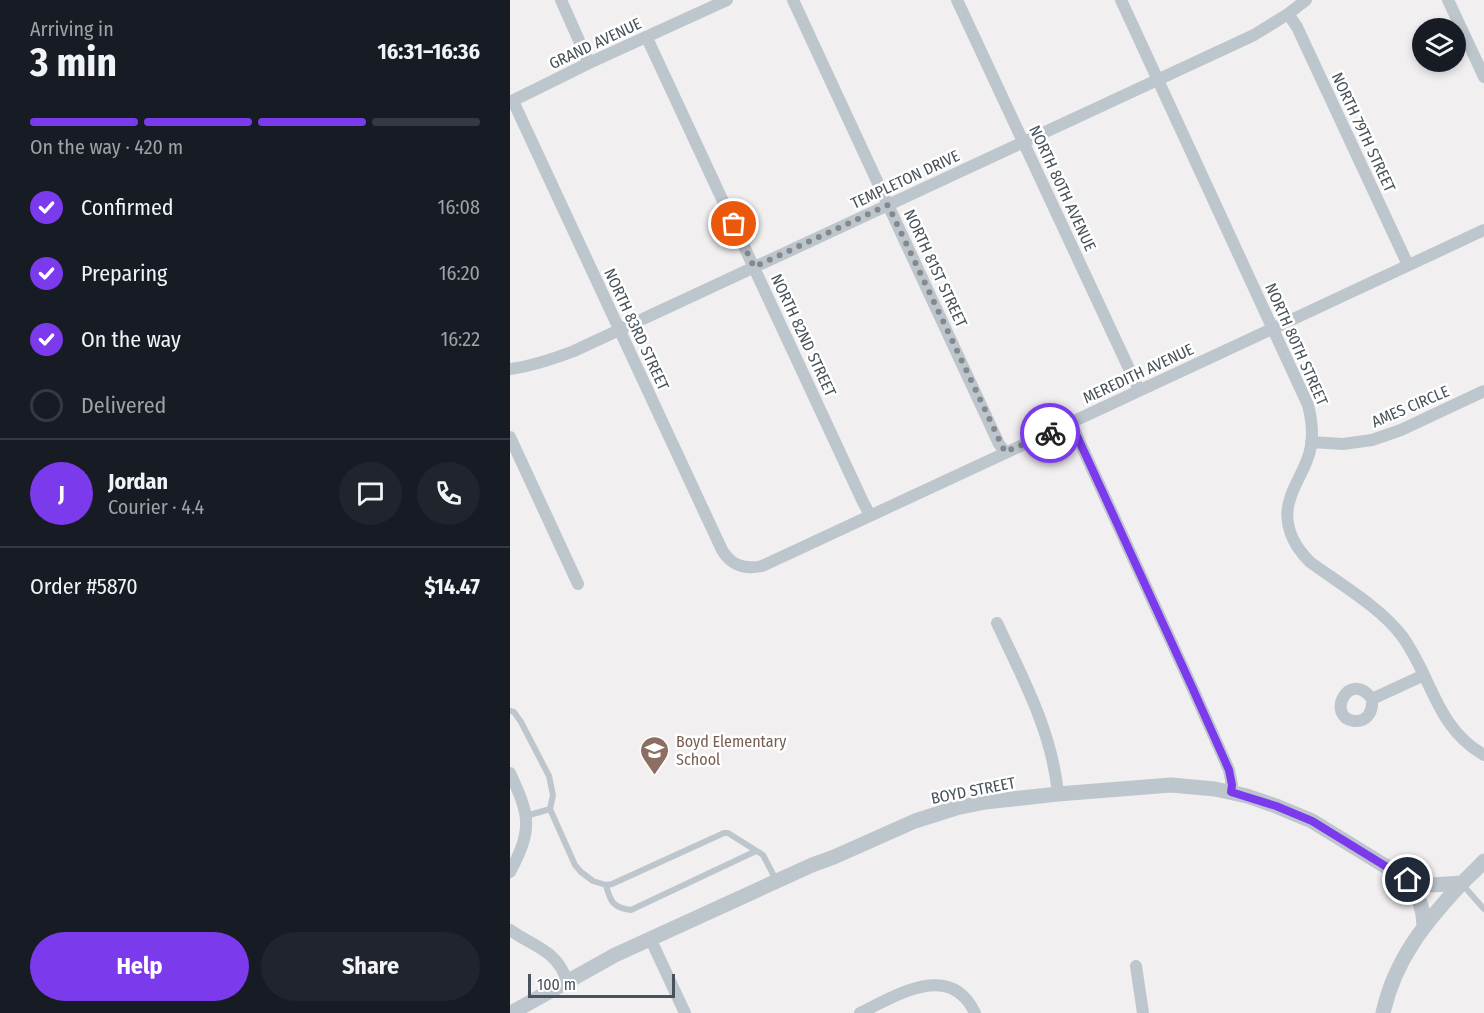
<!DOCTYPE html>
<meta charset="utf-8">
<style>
:root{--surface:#171b24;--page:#20242c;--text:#f1f3f6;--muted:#9ea1a6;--line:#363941;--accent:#7c3aed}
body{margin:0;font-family:"Fira Sans Condensed",sans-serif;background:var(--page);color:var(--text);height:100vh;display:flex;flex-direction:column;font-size:22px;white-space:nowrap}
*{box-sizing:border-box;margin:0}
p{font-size:20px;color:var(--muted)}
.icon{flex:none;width:33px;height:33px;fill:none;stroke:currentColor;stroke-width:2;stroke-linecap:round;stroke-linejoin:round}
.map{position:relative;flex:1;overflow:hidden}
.drawer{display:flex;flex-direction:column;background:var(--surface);width:510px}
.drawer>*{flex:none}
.fabs{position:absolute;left:902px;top:18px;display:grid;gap:12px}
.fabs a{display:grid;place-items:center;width:54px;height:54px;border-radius:50%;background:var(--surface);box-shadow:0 3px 9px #0003;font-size:30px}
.scale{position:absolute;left:18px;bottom:15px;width:147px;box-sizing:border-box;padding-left:6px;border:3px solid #48525b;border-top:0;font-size:16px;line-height:21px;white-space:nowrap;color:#48525b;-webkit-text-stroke:4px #fff;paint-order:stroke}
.pin{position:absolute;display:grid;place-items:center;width:51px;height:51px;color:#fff;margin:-26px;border:3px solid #fff;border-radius:50%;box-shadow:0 2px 6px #0007}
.courier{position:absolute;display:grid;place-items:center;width:60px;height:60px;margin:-30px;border:4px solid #7c3aed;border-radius:50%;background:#fff;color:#222;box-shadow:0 2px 8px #0007}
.headline em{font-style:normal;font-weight:700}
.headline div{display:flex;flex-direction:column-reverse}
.headline{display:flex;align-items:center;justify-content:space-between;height:102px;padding:0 30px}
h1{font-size:39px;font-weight:700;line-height:45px}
.bar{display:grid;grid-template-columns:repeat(4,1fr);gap:9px 6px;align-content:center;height:72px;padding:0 30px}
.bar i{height:8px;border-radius:4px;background:var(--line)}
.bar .current{background:var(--accent)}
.bar p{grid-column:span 4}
.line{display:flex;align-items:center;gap:15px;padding:0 30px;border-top:2px solid var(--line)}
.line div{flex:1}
.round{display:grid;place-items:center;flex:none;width:63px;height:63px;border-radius:32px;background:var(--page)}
ol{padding:0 30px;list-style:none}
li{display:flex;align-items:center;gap:18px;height:66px}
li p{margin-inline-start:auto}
li .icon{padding:6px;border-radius:50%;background:var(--accent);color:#fff;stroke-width:4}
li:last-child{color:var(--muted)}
li i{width:33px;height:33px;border:3px solid var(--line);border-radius:50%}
.primary-button{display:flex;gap:12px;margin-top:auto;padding:12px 30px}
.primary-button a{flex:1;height:69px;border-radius:36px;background:var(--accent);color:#fff;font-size:24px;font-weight:700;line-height:69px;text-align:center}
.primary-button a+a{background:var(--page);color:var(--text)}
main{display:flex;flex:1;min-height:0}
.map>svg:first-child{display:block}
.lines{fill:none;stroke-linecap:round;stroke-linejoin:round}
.service{stroke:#bec6cd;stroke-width:6}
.minor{stroke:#bec6cd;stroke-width:12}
.tertiary{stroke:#bec6cd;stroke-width:15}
.done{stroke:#83898f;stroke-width:6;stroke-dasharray:0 10.8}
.route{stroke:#7c3aed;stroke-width:8}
.labels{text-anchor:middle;stroke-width:5;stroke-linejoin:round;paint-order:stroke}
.street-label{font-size:16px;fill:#48525b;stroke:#fff}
.education-label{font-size:16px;fill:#785e54;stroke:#fff;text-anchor:start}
</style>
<main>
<section class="drawer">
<div class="headline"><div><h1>3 min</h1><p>Arriving in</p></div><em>16:31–16:36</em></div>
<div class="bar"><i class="current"></i><i class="current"></i><i class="current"></i><i></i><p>On the way · 420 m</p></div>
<ol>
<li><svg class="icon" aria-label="check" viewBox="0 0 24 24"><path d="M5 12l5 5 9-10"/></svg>Confirmed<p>16:08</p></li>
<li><svg class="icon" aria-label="check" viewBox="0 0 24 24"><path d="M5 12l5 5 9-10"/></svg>Preparing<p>16:20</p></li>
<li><svg class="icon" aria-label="check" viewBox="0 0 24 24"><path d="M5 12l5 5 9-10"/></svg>On the way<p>16:22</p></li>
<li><i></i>Delivered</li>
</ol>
<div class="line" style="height:108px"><b class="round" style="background:var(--accent);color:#fff">J</b><div><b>Jordan</b><p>Courier · 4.4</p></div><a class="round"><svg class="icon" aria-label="chat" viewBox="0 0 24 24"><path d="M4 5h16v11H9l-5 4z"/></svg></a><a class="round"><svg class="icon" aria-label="phone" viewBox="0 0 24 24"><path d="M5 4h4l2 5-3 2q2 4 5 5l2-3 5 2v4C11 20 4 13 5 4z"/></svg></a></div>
<div class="line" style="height:78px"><div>Order #5870</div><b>$14.47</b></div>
<div class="primary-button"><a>Help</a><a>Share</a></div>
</section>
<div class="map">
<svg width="974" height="1013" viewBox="0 0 974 1013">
<rect width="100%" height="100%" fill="#f1efef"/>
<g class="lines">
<path class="service" d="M0,711l4,1 7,10 28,54 4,19 -3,14 25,56 6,7 12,9 13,4 6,-1 112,-51h4l35,22 13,25
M16,816l24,-7
M952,884l22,25
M96,885c4,16 7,23 25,25l125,-59"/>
<path class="minor" d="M51,0l28,63
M283,0l206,444 6,8
M447,0l182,390
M611,0l187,405c5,19 6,38 -1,55 -5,14 -13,25 -17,39 -8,24 3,46 20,63 30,22 70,45 92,74 30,41 34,92 82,119
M938,0l36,77
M778,14l9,13 111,238
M137,38l216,464 7,13
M3,101l209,449c9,15 22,20 40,16 241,-112 481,-223 722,-336
M0,102l79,-39 138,-63
M0,369c23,-3 43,-10 64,-18l680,-316 34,-21 18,-14
M561,423l121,264 37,83 3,15 -1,7
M0,437l68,147
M801,442l32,2 29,-4 29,-10 83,-39
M487,623c26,56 55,108 61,171
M862,699c1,12 -4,23 -18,22 -29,-4 -5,-53 18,-22l52,-24
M0,773c20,43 23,56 0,99
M0,930c24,17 47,20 57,51
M140,938l35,75
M626,966l7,47
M350,1013c36,-17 90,-53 115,0"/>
<path class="tertiary" d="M898,880c10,14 16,28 16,46
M1,1013l104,-58 197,-90 22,-8 81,-36 41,-13 29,-6 73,-8 113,-9 44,4 32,7 29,10 36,15 96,59 24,5 30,-2
M873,1013c12,-54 42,-90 78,-129 8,-8 16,-15 23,-23"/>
</g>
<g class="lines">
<path class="done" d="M224,224l20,43 134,-62 117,247 45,-19"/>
<path class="route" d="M540,433l21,-10 121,264 37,83 3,15 -1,7 45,14 36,15 96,59"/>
</g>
<defs>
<symbol id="school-pin" viewBox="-11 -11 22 30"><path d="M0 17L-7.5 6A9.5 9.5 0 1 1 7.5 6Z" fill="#8d6e63" stroke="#fff"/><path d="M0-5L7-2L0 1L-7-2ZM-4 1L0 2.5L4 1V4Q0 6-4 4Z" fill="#fff"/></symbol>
</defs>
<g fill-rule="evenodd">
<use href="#school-pin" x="128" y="734" width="33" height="45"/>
</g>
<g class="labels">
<g class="street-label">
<text transform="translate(85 43) rotate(-25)" y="6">GRAND AVENUE</text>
<text transform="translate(854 132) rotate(65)" y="6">NORTH 79TH STREET</text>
<text transform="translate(395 179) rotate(-25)" y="6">TEMPLETON DRIVE</text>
<text transform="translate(553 188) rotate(65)" y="6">NORTH 80TH AVENUE</text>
<text transform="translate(426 268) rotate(65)" y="6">NORTH 81ST STREET</text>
<text transform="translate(127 329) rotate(65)" y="6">NORTH 83RD STREET</text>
<text transform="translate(294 335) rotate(65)" y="6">NORTH 82ND STREET</text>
<text transform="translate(787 344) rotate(66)" y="6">NORTH 80TH STREET</text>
<text transform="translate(628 373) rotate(-25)" y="6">MEREDITH AVENUE</text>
<text transform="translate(900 406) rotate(-23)" y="6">AMES CIRCLE</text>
<text transform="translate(463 790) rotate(-11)" y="6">BOYD STREET</text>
</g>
<g class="education-label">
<text x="166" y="747">Boyd Elementary<tspan x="166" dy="18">School</tspan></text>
</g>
</g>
</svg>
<div class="fabs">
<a><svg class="icon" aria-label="layers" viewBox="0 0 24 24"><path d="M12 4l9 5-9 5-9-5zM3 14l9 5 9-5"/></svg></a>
</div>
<div class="scale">100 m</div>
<div class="pin" style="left:224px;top:224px;background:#ea580c"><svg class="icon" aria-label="bag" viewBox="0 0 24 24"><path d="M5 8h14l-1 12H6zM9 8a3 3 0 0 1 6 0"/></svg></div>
<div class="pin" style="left:898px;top:880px;background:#1f2937"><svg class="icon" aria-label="home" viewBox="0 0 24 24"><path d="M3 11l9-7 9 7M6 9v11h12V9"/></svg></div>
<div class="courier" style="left:540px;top:433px"><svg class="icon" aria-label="bike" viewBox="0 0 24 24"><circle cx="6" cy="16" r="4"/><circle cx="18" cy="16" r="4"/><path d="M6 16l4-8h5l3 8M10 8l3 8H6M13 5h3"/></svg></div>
</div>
</main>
